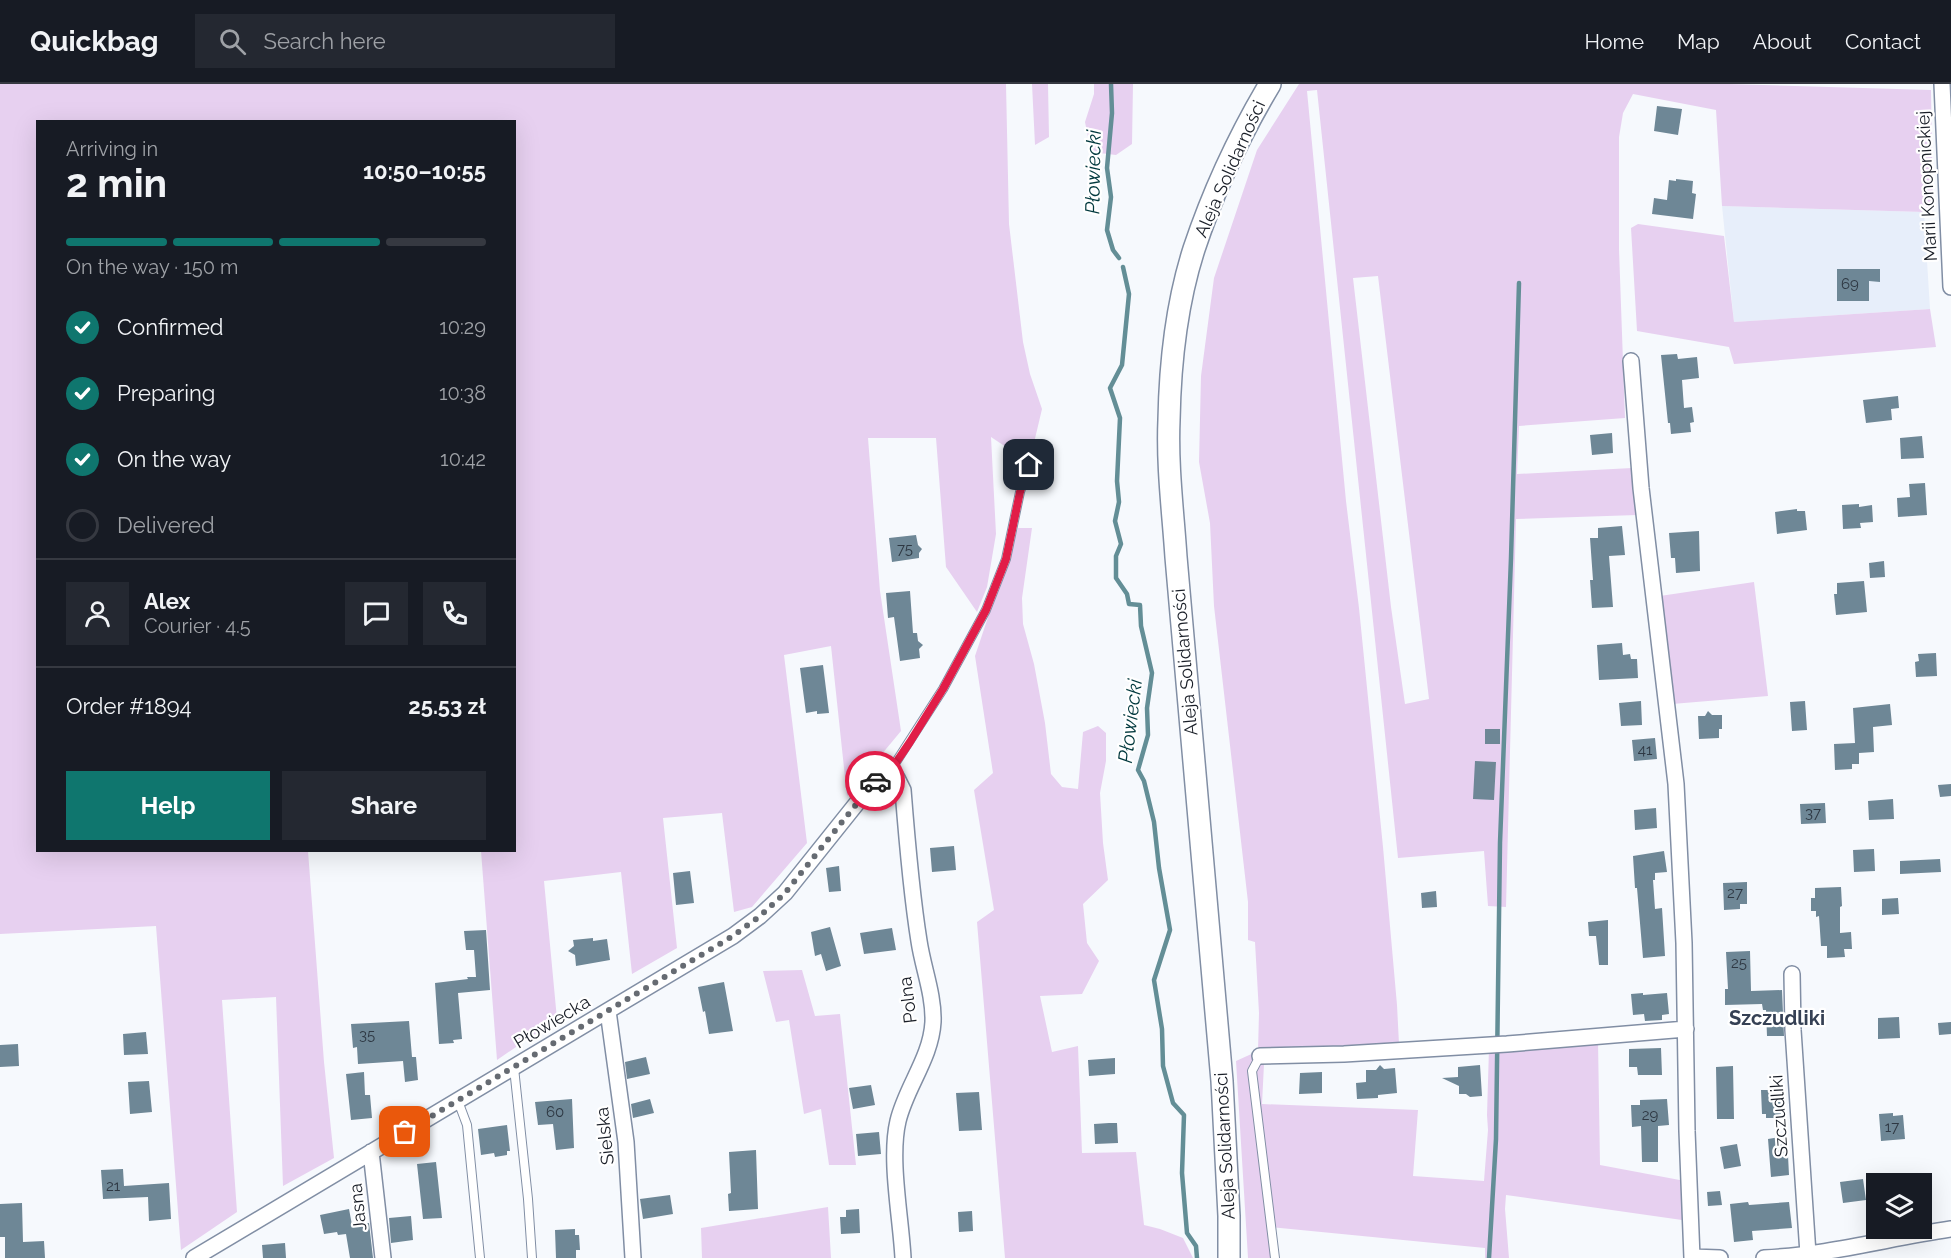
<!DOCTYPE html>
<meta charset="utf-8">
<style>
:root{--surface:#171b24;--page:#242831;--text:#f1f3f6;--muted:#9ea1a6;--line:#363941;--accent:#0f766e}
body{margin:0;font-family:Raleway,sans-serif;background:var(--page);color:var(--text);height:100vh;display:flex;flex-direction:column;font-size:22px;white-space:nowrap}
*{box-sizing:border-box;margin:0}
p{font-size:20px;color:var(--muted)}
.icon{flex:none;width:33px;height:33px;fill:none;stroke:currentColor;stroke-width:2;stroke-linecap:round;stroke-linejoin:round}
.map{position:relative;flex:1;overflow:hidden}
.panel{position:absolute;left:36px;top:36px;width:480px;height:732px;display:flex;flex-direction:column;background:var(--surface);border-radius:0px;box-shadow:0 6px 24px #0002}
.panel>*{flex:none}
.buttons{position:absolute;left:1866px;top:1089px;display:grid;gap:12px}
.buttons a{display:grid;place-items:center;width:66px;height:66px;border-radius:0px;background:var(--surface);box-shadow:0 6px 24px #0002;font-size:30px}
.pin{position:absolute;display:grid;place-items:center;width:51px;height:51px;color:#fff;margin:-26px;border-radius:12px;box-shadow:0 3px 9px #0006}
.courier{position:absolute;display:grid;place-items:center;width:60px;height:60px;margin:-30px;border:4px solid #e11d48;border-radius:50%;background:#fff;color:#222;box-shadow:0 2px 8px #0007}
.overview em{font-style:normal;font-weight:700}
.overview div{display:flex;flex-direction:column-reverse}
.overview{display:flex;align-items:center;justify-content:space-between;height:102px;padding:0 30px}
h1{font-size:39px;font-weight:700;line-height:45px}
.bar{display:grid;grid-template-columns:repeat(4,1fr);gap:9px 6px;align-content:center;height:72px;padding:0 30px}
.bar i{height:8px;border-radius:4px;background:var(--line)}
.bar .current{background:var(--accent)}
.bar p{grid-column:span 4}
.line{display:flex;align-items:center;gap:15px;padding:0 30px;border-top:2px solid var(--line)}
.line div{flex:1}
.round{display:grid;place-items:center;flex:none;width:63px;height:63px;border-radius:0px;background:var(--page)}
ol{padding:0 30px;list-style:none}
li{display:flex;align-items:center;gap:18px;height:66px}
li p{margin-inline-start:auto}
li .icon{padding:6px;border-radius:50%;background:var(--accent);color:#fff;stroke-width:4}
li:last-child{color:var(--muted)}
li i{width:33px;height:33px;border:3px solid var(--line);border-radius:50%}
.cta{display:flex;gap:12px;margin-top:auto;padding:12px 30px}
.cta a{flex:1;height:69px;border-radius:0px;background:var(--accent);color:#fff;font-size:24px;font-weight:700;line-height:69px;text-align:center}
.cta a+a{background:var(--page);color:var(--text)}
header{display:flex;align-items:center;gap:36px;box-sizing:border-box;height:84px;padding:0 30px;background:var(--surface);border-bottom:2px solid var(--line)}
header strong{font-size:28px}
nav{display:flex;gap:33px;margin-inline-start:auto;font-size:21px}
.search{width:420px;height:54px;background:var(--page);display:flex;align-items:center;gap:15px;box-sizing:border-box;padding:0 21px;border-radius:0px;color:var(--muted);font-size:22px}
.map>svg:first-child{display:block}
.built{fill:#e7eefa}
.green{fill:#e7d0f0;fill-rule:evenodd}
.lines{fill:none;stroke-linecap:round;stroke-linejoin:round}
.stream{stroke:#638e96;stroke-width:4.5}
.building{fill:#6e8796}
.lane-casing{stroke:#818ea4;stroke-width:10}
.street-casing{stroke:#818ea4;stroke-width:18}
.secondary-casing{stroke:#818ea4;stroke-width:24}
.lane{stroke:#fff;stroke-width:8}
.street{stroke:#fff;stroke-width:15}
.secondary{stroke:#fff;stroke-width:21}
.done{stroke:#666b72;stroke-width:6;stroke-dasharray:0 10.8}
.route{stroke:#e11d48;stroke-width:8}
.labels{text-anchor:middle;stroke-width:4.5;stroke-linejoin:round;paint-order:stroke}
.number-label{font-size:15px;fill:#2e3843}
.street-label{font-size:18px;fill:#191e27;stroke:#fff}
.water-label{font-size:20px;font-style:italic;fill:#00383d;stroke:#fff}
.neighbourhood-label{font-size:20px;font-weight:bold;fill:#354054;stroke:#fff}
</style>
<header>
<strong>Quickbag</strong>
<div class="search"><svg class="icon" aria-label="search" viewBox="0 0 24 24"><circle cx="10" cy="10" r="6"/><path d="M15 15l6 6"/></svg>Search here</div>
<nav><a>Home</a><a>Map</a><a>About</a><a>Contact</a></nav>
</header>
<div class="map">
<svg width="1951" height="1174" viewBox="0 0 1951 1174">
<rect width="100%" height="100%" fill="#f6f9fd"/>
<path class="built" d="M1722,122l202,6 6,97 -196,13z"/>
<path class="green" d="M0,0h1006l3,140 14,118 7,32 12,35 -9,38 -18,6 -24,-16 5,97 -9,53 -10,25 -31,-45 -10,-129h-68l12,153 21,140 -54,65 -16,-150 -47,9 23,188 -55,64 -18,5 -12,-99 -59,5 14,130 -45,26 -11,-102 -77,9 13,138 -60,41 -16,-209 33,-1v-728h-476v728l270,1 16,211 10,96 -51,28 -7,-189 -54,3 15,212 -56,38 -25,-324 -156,8z
M1032,0h16l1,53 -14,8z
M1094,0h39l-1,60 -16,11 -25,-3 -6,-30 9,-28z
M1299,0h430l202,6 2,121 -9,1 -202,-6 -6,-96 -83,-16 -10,19 -4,24v112l6,169 -106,8 -2,48 115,-6 5,47 -121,4 -10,388 -18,-1 -4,-55 -86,7 -81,-768 -10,1 39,410 13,107 24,239 14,158 2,39 -141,8 6,12 -2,40 156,6 -5,66 71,5 4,-51 -1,-15 2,-67 109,-7 2,124 85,16 -3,39 -176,-25 -1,14 4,49h-24v-10l-215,-21v31h-22l-12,-197 22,-10 1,-38 -4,-71 -7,-2v-38l-34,-296 -4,-83 -11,-61 2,-86 13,-98 43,-128zM1378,192l51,423 -24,5 -14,-97 -38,-329z
M1638,140l86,12 10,86 196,-13 6,38 -202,17 -5,-17 -92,-16 -6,-103z
M1018,444h14l-10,70 1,26 11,40 11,59 6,51 11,13 16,2 5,-57 15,-6 8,7v28l-6,32 3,50 5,37 -25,24 4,39 12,18 -17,33 -42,2 12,56 26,-6 4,107 54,-1 8,73 16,4 23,9 10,20h-188l-28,-336 17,-12 -20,-120 19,-17 -18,-117z
M1754,498l14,114 -96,8 -12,-108z
M802,886l13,46 25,-2 16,151h-27l-8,-56 -17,5 -15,-94 -13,2 -13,-51z
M828,1123l3,51h-129l-1,-30z"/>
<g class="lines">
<path class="stream" d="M1111,0l1,29 -5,55 4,29 -4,33 6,20 6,8
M1123,183l6,27 -7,71 -12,23 10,30 -3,63 2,21 -4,19 6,23 -5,12v22l11,16 2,10 11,1 1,21 11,47 -5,35 1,27 -10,35 6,11 10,41 5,46 11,62 -16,50 8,49 1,37 10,37 11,12 -2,58 5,60 9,13 1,12
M1489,1174l7,-119 4,-296 11,-285 8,-275"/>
</g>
<path class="building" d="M1657,22l25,3 -4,26 -24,-4z
M1676,95l17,2 -1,12 4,1 -3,25 -41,-5 2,-16 13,2 2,-20 7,1z
M1837,185h43v13l-11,-1v20h-32z
M1677,270l1,5 19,-2 2,21 -17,2 2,28 8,-1 2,15 -4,1 1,9 -20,2 -1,-11h-2l-7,-68z
M1898,312l1,12 -8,1 1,11 -26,3 -3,-23z
M1612,349l1,20 -21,2 -2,-20z
M1922,352l2,22 -23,1 -1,-21z
M1925,399l2,32 -29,2 -1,-19 13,-1 -1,-13z
M1859,420v3l13,-2 1,17 -13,1 1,5 -18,1 -1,-24z
M1797,425v2h8l2,19 -30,4 -2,-22z
M1622,442l3,29 -16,1 4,51 -21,1 -2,-28h3l-3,-42h8v-10z
M1699,447l1,40 -24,2 -1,-15h-4l-2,-25z
M916,451l2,10 4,4 -3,4v5l-27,4 -3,-24z
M1884,477l1,16 -15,1 -1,-15z
M1864,497l3,31 -31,3 -2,-21h3v-11z
M910,507l3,42h4l1,8 5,4 -4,4 1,9 -20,3 -6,-44 -6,1 -2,-25z
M1622,559l1,12 7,-1 1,5h6l1,19 -39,2 -2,-35z
M1936,569l1,23 -21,1 -1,-15 4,-1 -1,-7z
M823,581l6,48 -12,1v-3l-11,2 -6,-45z
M1641,617l1,24 -21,1 -2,-23z
M1805,617l2,29 -15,1 -2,-29z
M1890,620l2,21 -19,2 1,25 -15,1v11h-7v5l-17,1 -1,-26 21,-1 -2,-35z
M1708,627l4,4h10v14h-3v9l-20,1 -1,-23h7z
M1485,645h15v15h-15z
M1655,654l2,21 -23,2 -2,-21z
M1475,677l21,1 -2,38 -21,-1z
M1951,700v12l-11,1 -2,-12z
M1893,715l1,20 -25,1 -1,-19z
M1825,719l1,20 -25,1 -1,-20z
M1656,724l1,20 -22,2 -1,-20z
M954,762l2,24 -24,2 -2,-24z
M1874,765l1,22 -21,1 -1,-22z
M1664,767l3,21 -12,1v7h-2l2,29 7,-1 3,48 -22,2 -6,-70h-2l-2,-32z
M1940,775l1,13 -41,2v-13z
M839,782l2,25 -12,1 -3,-24z
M690,787l4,32 -18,2 -3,-32z
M1747,798v22h-7v5l-16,1 -1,-27z
M1841,803l1,19 -2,1v26l11,-1 1,17h-8l1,8 -18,1v-12h-6l-2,-30 -3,1v-6h-5v-13h4v-10z
M1436,807l1,16 -15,1 -1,-15z
M1898,814l1,16 -17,1v-16z
M1608,836v45h-9l-3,-29h-7l-1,-14z
M830,843l11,39 -15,5 -5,-17 -6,2 -4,-24z
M892,844l4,22 -32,4 -4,-21z
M486,846l4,60 -32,3 4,46 -9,1 1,3 -15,1 -4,-61 33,-4 -1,-2h9l-2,-27h-8l-2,-19z
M593,854v3l14,-2 3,21 -34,6 -1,-11 -7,-4 6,-5 -1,-6z
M1750,867l1,40 31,-1 2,46h-17l-1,-26h-3l-1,-6 -37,1v-16h3l-2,-37z
M724,898l9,49 -24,3 -4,-23 -2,1 -5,-25z
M1643,909v2l24,-2 2,21 -7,1v5l-17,1 -1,-7 -11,1 -2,-21z
M1899,933l1,21 -22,1v-21z
M409,937l3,36h4l2,23 -13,2 -2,-21 -45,3 -1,-17 -4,1 -2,-24z
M1951,938v12l-12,1 -1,-12z
M146,948l2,22 -24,1 -1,-21z
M18,960l1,22 -19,1v-22z
M1661,964l1,27h-24l-1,-8h-8v-18z
M646,973l4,17 -23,5 -2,-17z
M1115,974v16l-26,2 -1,-16z
M1380,981l4,4 11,-1 2,25 -19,2v3l-21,1 -1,-16 10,-1v-12h10z
M1480,981l2,31 -12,1 -4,-3h-7v-8l-17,-8 16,-1v-10z
M1733,982l1,53h-17l-1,-52z
M364,988l1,23h5l2,23 -21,2 -5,-46z
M1322,988v21l-23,1 1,-21z
M149,997l3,31 -22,2 -2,-32z
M871,1001l4,20 -22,4 -4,-21z
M1761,1006h19l1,28h-15v-4h-4z
M979,1008l3,38 -23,1 -3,-38z
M572,1015l2,49 -18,2 -3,-26 -15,1 -3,-23z
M650,1015l4,14 -21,5 -2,-14z
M1667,1015l2,26 -11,1v36h-16l-1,-36 -9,1 -1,-22h9v-5z
M1893,1029v3l10,-1 2,24 -24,2 -2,-27z
M1109,1039h8l1,20 -23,1 -1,-20z
M507,1041l3,26h-3v4l-12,2 -1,-4 -13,2 -3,-26z
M879,1048l2,22 -23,2 -2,-22z
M1787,1052l2,39 -18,2 -3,-38z
M1737,1060l4,22 -17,3 -4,-22z
M756,1066l2,59 -29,2 -1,-17 3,-1 -2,-41z
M436,1078l6,56 -19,1 -6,-55z
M123,1085l1,17 45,-3 2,36 -22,2 -1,-24 -45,2 -2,-29z
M1863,1095l3,21 -23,3 -3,-21z
M1720,1107l2,14 -14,1 -1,-14z
M670,1111l3,19 -30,5 -3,-20z
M1748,1118l1,3 40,-3 3,26 -40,3 1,9 -19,2 -4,-38z
M22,1119l1,39 21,-1 1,17h-40v-21h-5v-33z
M349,1125l3,16 17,-2 4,35h-23l-4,-24 -8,1 -1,-3 -13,2 -4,-19z
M859,1125l1,24 -19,1 -1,-17h6v-7z
M972,1127l1,20 -14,1 -1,-20z
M411,1132l2,24 -22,3 -2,-25z
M575,1145v6h4l1,15h-4v8h-20l-1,-28z
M285,1159l1,15h-23l-1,-13z"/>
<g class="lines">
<defs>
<path id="lane" d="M889,689l54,-84 43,-79 20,-51 14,-67 9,-27
M1260,972l-8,15 23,187
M514,984l14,131 4,59
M458,1017l9,24 13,133"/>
<path id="street" d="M1942,0l9,203
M1631,277l10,127 35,296 8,159 3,188 5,127
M1792,890l1,56 15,224
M608,927l18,131 7,116
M1260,972l84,-2 163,-10 179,-15
M371,1068l12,106
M1692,1173l28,1
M194,1174l539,-322 27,-20 25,-23 92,-115 12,-5 8,5 6,12c4,51 8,101 16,151 4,27 15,54 14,81 -2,36 -27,65 -35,99 -9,38 3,97 5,137
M1764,1174c64,-3 125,-20 187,-29"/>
<path id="secondary" d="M1229,1174v-42l-7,-135 -46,-524c-3,-45 -9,-91 -7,-137 1,-55 8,-118 25,-171 19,-57 45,-113 76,-165"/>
</defs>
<use href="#lane" class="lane-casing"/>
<use href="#street" class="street-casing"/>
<use href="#secondary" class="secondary-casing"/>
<use href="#lane" class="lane"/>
<use href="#street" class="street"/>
<use href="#secondary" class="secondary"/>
</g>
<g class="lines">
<path class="done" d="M405,1048l328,-196 27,-20 25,-23 90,-112"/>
<path class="route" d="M875,697l2,-3 12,-5 21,-31 33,-53 43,-79 20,-51 14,-67 9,-27"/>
</g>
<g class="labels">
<g class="number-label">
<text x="1850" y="205">69</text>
<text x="905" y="470">75</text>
<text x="1645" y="671">41</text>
<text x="1813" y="734">37</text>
<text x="1735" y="814">27</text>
<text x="1739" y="884">25</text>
<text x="367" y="956">35</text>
<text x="555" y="1033">60</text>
<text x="1650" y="1036">29</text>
<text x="1892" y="1048">17</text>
<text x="113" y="1107">21</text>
</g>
<g class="street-label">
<text transform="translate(1230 85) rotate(-66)" y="6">Aleja Solidarności</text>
<text transform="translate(1927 102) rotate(-93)" y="6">Marii Konopnickiej</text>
<text transform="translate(1185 578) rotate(-95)" y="6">Aleja Solidarności</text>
<text transform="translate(908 916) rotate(-97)" y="6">Polna</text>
<text transform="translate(552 938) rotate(-31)" y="6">Płowiecka</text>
<text transform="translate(1779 1032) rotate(-94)" y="6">Szczudliki</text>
<text transform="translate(605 1052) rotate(-96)" y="6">Sielska</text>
<text transform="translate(1225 1062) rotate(-93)" y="6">Aleja Solidarności</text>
<text transform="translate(358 1123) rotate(-96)" y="6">Jasna</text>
</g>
<g class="water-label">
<text transform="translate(1093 88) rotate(-89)" y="7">Płowiecki</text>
<text transform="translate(1130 637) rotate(-83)" y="7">Płowiecki</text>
</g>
<g class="neighbourhood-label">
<text x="1777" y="941">Szczudliki</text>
</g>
</g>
</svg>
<div class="buttons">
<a><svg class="icon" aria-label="layers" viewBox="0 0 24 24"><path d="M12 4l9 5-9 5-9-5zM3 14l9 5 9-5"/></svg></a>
</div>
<div class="pin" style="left:405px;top:1048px;background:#ea580c"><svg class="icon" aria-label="bag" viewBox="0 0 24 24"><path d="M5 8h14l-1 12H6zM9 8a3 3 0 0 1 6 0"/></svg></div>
<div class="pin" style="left:1029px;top:381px;background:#1f2937"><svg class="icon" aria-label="home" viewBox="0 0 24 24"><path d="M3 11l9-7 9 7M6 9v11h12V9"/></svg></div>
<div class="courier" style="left:875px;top:697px"><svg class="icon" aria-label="car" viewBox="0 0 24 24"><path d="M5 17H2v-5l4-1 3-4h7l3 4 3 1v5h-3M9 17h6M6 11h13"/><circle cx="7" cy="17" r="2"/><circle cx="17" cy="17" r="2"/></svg></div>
<section class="panel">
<div class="overview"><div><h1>2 min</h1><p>Arriving in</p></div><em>10:50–10:55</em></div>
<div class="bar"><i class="current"></i><i class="current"></i><i class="current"></i><i></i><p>On the way · 150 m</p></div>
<ol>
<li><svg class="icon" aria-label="check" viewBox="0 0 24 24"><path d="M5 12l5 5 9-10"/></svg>Confirmed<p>10:29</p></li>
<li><svg class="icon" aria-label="check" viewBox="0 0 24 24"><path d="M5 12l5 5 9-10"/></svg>Preparing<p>10:38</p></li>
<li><svg class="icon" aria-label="check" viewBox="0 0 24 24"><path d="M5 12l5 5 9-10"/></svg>On the way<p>10:42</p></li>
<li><i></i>Delivered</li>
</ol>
<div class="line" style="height:108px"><a class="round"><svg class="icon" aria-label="person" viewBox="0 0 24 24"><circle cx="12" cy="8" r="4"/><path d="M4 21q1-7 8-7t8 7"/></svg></a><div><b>Alex</b><p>Courier · 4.5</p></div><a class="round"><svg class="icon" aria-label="chat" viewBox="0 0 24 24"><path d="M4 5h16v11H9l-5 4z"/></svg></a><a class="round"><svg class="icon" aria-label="phone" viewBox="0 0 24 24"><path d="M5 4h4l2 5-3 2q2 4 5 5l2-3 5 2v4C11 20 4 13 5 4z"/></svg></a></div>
<div class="line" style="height:78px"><div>Order #1894</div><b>25.53 zł</b></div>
<div class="cta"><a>Help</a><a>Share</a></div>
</section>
</div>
